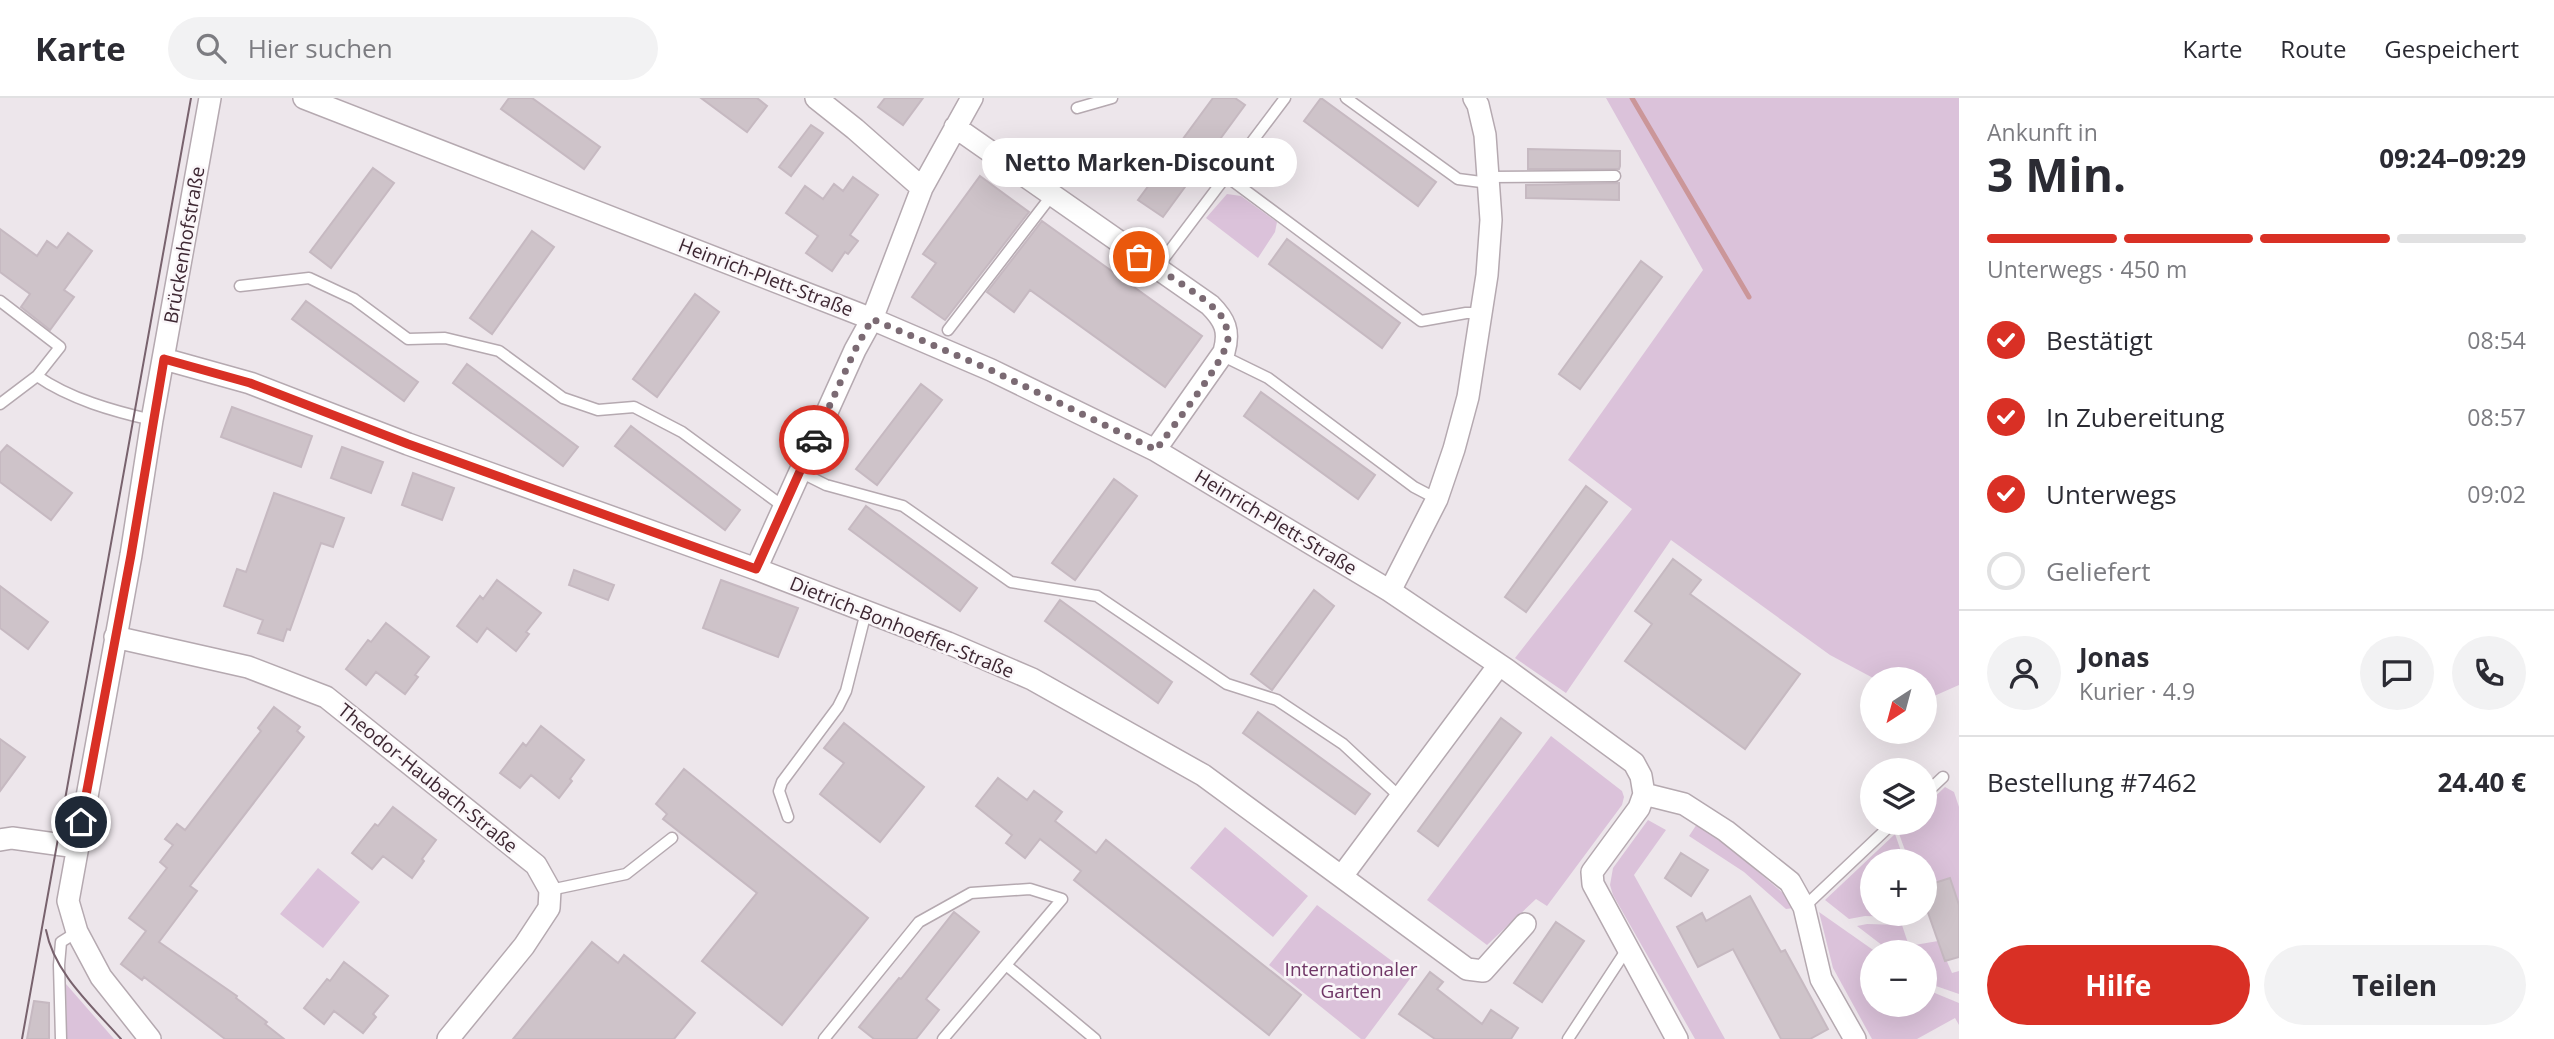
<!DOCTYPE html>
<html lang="de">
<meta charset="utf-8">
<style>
:root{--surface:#fff;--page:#f2f2f3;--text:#2b2b33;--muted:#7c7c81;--line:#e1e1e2;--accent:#d93025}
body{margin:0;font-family:"Open Sans",sans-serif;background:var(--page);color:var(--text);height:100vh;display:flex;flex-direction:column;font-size:26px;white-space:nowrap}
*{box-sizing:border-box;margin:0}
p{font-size:23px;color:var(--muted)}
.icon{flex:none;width:38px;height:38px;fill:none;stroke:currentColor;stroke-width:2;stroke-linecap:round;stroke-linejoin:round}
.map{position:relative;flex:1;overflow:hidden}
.details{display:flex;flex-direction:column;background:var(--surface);width:595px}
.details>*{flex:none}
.needle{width:46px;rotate:216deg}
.buttons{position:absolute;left:1860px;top:569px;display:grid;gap:14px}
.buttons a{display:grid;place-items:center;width:77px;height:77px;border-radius:50%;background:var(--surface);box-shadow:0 7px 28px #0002;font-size:35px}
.pin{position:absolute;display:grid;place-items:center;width:60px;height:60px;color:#fff;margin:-30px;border:4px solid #fff;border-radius:50%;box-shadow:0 2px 7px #0007}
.courier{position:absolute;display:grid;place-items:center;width:70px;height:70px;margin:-35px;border:5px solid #d93025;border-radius:50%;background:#fff;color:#222;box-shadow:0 2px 9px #0007}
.bubble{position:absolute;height:49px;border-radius:24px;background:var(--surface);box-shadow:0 7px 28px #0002;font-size:23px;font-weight:700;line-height:49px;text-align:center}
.headline em{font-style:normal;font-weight:700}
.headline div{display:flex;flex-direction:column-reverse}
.headline{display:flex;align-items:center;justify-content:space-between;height:119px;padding:0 28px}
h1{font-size:46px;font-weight:700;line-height:52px}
.bar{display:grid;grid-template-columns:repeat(4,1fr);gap:10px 7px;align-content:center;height:84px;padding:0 28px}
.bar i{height:9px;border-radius:5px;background:var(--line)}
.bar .current{background:var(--accent)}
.bar p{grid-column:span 4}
.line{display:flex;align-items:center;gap:18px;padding:0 28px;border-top:2px solid var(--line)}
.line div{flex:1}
.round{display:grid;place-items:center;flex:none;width:74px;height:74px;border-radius:37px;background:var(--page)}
ol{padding:0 28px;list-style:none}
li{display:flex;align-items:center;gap:21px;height:77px}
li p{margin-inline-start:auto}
li .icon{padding:7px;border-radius:50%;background:var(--accent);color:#fff;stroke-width:4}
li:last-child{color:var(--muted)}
li i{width:38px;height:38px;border:4px solid var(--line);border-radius:50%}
.primary-button{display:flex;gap:14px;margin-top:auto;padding:14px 28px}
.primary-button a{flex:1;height:80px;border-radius:42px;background:var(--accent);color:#fff;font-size:28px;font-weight:700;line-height:80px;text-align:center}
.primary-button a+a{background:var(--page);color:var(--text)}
header{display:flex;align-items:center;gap:42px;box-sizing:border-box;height:98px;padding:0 35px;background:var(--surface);border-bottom:2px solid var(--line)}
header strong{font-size:33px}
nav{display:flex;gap:38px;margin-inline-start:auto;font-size:24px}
.search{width:490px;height:63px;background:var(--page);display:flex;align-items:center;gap:18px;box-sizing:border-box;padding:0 24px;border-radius:38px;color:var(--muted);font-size:26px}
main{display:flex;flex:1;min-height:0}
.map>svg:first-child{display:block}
.green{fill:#dbc2da}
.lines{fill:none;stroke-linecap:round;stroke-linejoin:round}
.stream{stroke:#cb9699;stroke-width:5}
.building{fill:#cec3c9;stroke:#c6b9c1;stroke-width:2}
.lane-casing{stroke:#b5a9b0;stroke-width:13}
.street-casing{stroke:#b5a9b0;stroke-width:24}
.lane{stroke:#fff;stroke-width:10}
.street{stroke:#fff;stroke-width:21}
.tram{stroke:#78626d;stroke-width:2}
.done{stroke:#7b6a73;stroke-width:7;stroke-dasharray:0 12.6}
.route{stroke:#d93025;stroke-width:9}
.labels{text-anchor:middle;stroke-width:5;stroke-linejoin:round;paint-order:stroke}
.street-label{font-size:19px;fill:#3d2732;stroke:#faf6f9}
.park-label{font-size:19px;fill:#6f3666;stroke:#faf6f9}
</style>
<header>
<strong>Karte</strong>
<div class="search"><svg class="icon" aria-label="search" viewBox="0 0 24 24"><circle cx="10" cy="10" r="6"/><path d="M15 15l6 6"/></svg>Hier suchen</div>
<nav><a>Karte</a><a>Route</a><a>Gespeichert</a></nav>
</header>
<main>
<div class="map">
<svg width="1959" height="941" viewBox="0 0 1959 941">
<rect width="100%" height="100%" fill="#ede6eb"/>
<path class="green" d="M1606,0h353v587l-34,15v-21h-50l-45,-24 -159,-115 -105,153 -51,-35 117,-149 -64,-49 135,-190z
M1227,96l14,2 36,26 -2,10 -17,26 -52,-40z
M1551,638l71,55 2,6 -2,8 -75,101 -11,-7 -49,46 -60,-45z
M1945,689l9,5 5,15v98l-9,-27 -25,8v-25h-53v53h26l1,3 -34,-1 -16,3 -24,-19 70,-66 7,20 4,-1 -8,-22 10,-8 17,-1v-16z
M1648,722l18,10 -32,45 91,164h-30l-82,-144 -3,-10 3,-17z
M1699,723l92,79 3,8 -8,1 -42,-37 -55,-36z
M1225,729l83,69 -35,41 -83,-69z
M318,770l42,34 -37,46 -43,-34z
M1317,807l95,71 -47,63h-4l-92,-74z
M1819,814l57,40h-4v52h53v-15l34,14v22l-4,-7 -38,21h-45l-39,-71z
M1867,826l35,1 7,21 29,-5 14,32 7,-2v23l-26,-9 -8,-6v-27h-34l-34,-26z
M66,886l48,55h-47z"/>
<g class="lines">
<path class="stream" d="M1632,0l117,199"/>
</g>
<path class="building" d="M509,0h23l68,49 -16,22 -83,-60z
M701,0h56l10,8 -20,26z
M885,0h38l-20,27 -25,-18z
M1213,0h22l10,7 -82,112 -25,-17z
M1321,0l115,84 -18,24 -114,-85z
M811,27l12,8 -32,43 -12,-9z
M1528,51l92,2v15l-1,3h-91z
M373,70l21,15 -63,85 -21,-16z
M980,78l49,36 -84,108 -33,-23 24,-34 -13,-9z
M853,79l25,18 -28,40 8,6 -10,13 -3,-2 -13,19 -26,-18 12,-17 -32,-23 19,-27 18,13 11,-15 9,7z
M1619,85v17l-93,-2v-13z
M1042,123l160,115 -37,51 -135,-97 -16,22 -27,-20z
M0,131l37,27 10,-15 10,7 11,-15 24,18 -28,39 10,7 -24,33 -29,-23 9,-13 -30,-22z
M532,133l22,16 -62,87 -22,-16z
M1287,141l113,84 -18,25 -113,-84z
M1641,163l21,16 -82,112 -21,-15z
M695,196l24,18 -62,85 -24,-18z
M306,203l112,81 -14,19 -112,-82z
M467,266l111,83 -15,19 -110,-83z
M921,286l21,16 -65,85 -21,-16z
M1261,294l114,83 -17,24 -114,-83z
M232,309l80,29 -11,31 -80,-30z
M631,328l109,84 -15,20 -110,-84z
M7,347l65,48 -21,27 -51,-38v-29z
M342,349l41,15 -12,31 -40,-15z
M413,375l41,15 -12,32 -40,-15z
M1114,381l23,17 -62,84 -23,-17z
M1586,388l21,16 -81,110 -21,-15z
M274,395l70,25 -11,29 -12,-4 -31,87 -3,-1 -4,12 -25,-8 5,-13 -39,-14 13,-37 9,3z
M866,408l111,82 -17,23 -111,-82z
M1673,461l28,21 -11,14 110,80 -55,75 -120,-88 27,-37 -17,-13z
M574,472l40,15 -6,15 -39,-15z
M497,482l44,33 -15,19 3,2 -13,17 -29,-23 -10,14 -20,-16 23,-30 3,3z
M721,482l77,28 -20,49 -75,-29z
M0,488l48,36 -20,27 -28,-21z
M1314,492l20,16 -62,84 -21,-16z
M1060,502l112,82 -14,21 -113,-82z
M386,525l43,34 -14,18 3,2 -13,17 -29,-22 -10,13 -20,-16 22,-29 3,2z
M274,609l26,20 -3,4 7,6 -114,149 7,5 -38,51 78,54 -1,2 31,24 -2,2 19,15h-59l-81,-62 -2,3 -21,-16 25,-33 -17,-13 38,-50 -7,-6 13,-17 -8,-6 12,-15 8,6 76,-99 -3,-3z
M1258,614l112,82 -15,20 -112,-81z
M1501,620l20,15 -83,113 -20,-15z
M844,625l80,64 -44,55 -60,-48 24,-31 -20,-15z
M541,628l43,34 -14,19 2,2 -13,17 -28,-23 -11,13 -20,-15 23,-30 3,3z
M0,641l25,18 -25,34z
M684,671l184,149 -86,107 -80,-64 55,-68 -94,-74 4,-5 -11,-10z
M998,680l29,22 7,-9 28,21 -7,9 41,32 10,-13 195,155 -32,40 -195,-155 7,-9 -41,-32 -15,19 -19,-15 6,-8 -36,-29z
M393,709l43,33 -14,19 2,2 -12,17 -29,-22 -11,13 -20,-16 23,-29 3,2z
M1681,755l27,17 -17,26 -26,-18z
M1950,780l9,27v52l-14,4 -20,-57v-18z
M1750,798l31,56 4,-2 43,79 -18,10h-29l-48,-90 -35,18 -21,-40 25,-14 4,8z
M954,814l25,20 -53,67 13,11 -23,29h-42l-15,-12 40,-49 2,1z
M1556,824l28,19 -42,61 -28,-19z
M592,844l26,21 6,-8 71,58 -21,26h-161z
M344,864l44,34 -15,18 3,3 -13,16 -29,-22 -10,13 -20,-16 23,-29 3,2z
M1430,874l13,10 -6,7 45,35 9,-14 27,18 -7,11h-76l-36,-25z
M34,903l15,2v36h-22z"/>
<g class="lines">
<defs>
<path id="lane" d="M1346,0l112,81 31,4
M1077,10l35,-10
M1226,78l195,145 45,-8h14
M1489,79l126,-1
M1156,171l129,-171
M240,188l69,-8 45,21 54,40 37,-1 54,13 64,47 35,12 36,-3 48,25 102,75
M0,203l60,46 -23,29
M948,232l104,-135
M1221,257l47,23 146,109 23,12
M0,306l37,-28c33,23 76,35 115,44
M800,374l26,13 77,21 108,76 86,14 130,88 50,16 66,44 57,53
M1925,696l18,-17
M788,719l-9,-26 3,-9 56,-75 8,-16 20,-79
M550,792l76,-16 46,-36
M1804,809l90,-85
M1006,867l89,74
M61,941l-2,-74 2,-23 16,-10
M824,941l95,-117 52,-29 59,-4 32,10 -119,140
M1568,941l59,-90"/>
<path id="street" d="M304,0l568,221 119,51 164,80 235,141 117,79 127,93 7,13 3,18
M816,0l39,31 67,59
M955,29l255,178c15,15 20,26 14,47l-69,98
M164,261l86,24 158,61 348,125 192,74 84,36 171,96 264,194 16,2 42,-47
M756,471l99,-219 17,-31 50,-131 50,-90
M1390,493l47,-92 17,-50 14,-52 19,-122 4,-55 -6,-85 -7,-30 -4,-7
M115,539l133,30 78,30 210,168 14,25 -1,18 -25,38 -76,93
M1644,696l40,10 42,27 64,51 14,25 17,72 34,60
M1644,696l-5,14 -47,64 1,12 84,155
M0,742l12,-2 65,9
M1342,778l157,-211
M150,941l-49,-62 -24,-45 -9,-31 63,-346 21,-135 58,-322"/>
</defs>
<use href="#lane" class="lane-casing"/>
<use href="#street" class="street-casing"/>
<use href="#lane" class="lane"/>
<use href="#street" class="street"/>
<path class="tram" d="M46,832c8,43 47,77 75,109
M22,941l169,-941"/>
</g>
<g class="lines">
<path class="done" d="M814,342l41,-90 17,-31 119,51 165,80c15,-22 71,-90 72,-112 0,-7 -3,-16 -6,-21 -13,-19 -62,-46 -83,-60"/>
<path class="route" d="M81,724l50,-267 33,-196 86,24 158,61 348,125 58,-129"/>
</g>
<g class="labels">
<g class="street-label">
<text transform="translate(184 147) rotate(-80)" y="7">Brückenhofstraße</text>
<text transform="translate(766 179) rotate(21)" y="7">Heinrich-Plett-Straße</text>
<text transform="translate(1276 424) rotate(31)" y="7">Heinrich-Plett-Straße</text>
<text transform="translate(902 529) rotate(22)" y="7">Dietrich-Bonhoeffer-Straße</text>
<text transform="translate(428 680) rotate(39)" y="7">Theodor-Haubach-Straße</text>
</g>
<g class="park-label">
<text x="1351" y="878">Internationaler<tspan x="1351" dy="22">Garten</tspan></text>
</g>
</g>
</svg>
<div class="buttons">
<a><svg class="needle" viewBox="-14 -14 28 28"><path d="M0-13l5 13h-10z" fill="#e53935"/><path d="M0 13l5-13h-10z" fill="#7c7c81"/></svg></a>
<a><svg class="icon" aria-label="layers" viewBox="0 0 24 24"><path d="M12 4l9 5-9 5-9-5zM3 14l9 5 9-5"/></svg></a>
<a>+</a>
<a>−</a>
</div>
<div class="pin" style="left:1139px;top:159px;background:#ea580c"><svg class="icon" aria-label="bag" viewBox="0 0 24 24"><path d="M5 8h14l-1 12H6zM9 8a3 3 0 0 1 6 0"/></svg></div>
<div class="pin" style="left:81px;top:724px;background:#1f2937"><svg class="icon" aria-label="home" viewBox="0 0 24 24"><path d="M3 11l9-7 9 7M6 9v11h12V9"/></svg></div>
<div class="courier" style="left:814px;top:342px"><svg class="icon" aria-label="car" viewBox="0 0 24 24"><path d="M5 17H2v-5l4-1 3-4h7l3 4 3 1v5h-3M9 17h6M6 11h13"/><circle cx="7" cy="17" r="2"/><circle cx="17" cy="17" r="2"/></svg></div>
<div class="bubble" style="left:982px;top:40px;width:315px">Netto Marken-Discount</div>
</div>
<section class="details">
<div class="headline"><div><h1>3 Min.</h1><p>Ankunft in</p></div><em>09:24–09:29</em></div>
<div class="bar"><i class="current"></i><i class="current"></i><i class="current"></i><i></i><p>Unterwegs · 450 m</p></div>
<ol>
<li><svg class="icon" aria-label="check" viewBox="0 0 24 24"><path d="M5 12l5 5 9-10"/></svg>Bestätigt<p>08:54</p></li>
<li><svg class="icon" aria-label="check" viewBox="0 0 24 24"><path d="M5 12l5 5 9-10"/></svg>In Zubereitung<p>08:57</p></li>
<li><svg class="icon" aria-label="check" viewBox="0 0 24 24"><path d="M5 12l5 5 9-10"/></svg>Unterwegs<p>09:02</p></li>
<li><i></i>Geliefert</li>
</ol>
<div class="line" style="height:126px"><a class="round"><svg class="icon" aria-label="person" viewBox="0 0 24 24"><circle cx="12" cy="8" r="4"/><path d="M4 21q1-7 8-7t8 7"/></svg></a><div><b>Jonas</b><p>Kurier · 4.9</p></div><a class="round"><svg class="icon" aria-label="chat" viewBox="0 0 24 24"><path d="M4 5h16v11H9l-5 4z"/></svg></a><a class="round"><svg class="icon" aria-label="phone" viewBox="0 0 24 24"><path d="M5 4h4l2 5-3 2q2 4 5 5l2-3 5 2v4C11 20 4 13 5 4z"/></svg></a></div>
<div class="line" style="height:91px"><div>Bestellung #7462</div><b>24.40 €</b></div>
<div class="primary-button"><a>Hilfe</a><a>Teilen</a></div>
</section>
</main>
